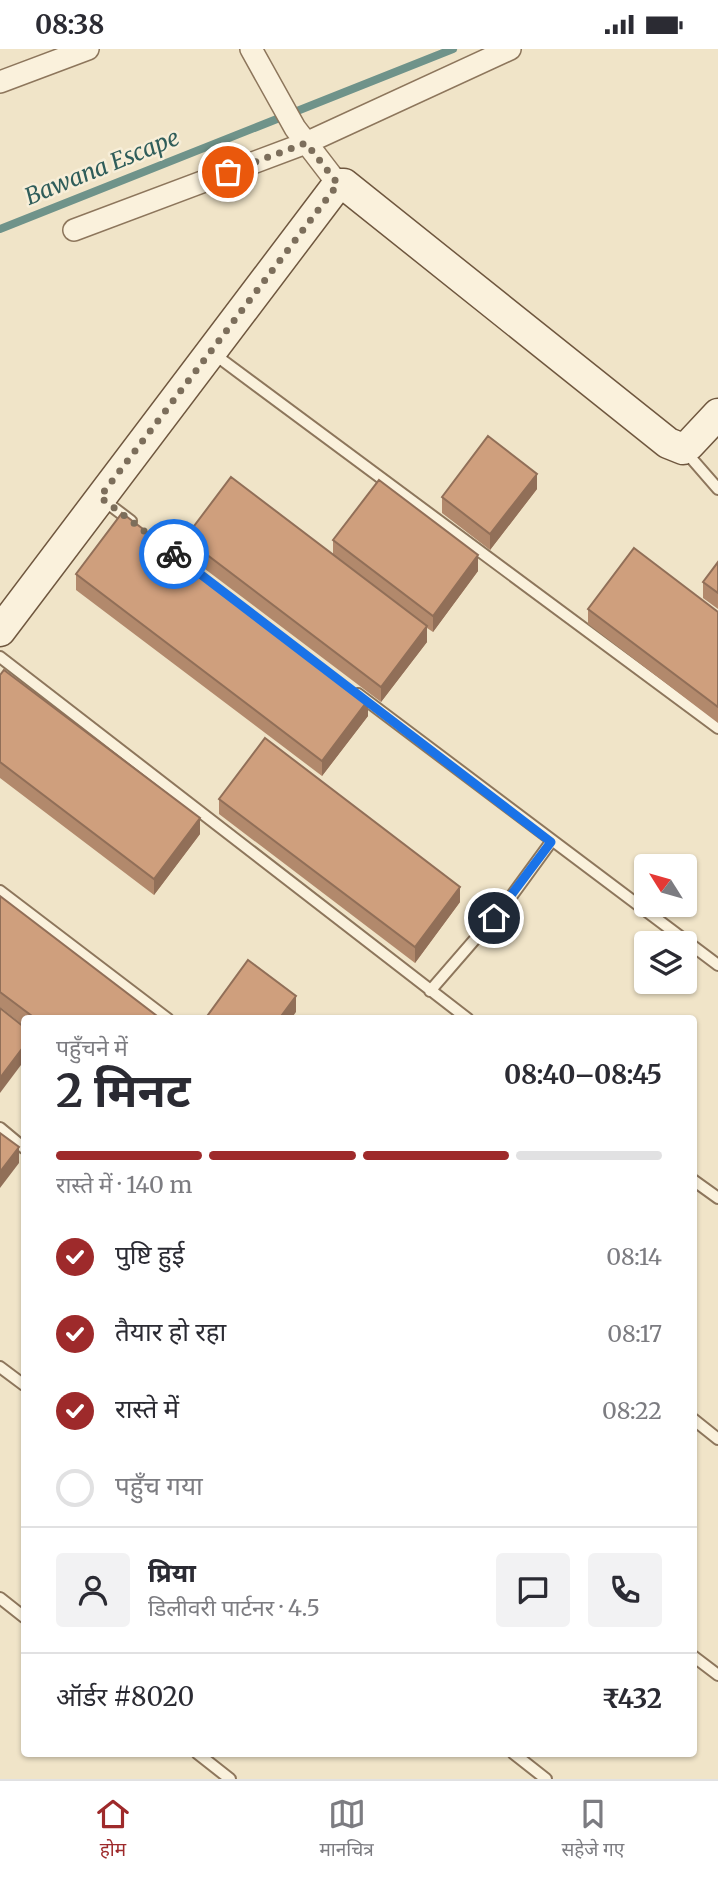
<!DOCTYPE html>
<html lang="hi">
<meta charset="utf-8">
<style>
:root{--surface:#fff;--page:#f2f2f3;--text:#2b2b33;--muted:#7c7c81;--line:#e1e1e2;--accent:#9e2a2b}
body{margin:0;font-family:Merriweather,"Noto Sans Devanagari",serif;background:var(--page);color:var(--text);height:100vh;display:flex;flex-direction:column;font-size:26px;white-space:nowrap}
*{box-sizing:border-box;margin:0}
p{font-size:23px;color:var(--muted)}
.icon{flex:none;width:38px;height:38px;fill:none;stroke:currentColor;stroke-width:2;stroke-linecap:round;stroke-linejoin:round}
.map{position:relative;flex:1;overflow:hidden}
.side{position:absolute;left:21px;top:966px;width:676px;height:742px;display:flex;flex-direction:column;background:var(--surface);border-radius:7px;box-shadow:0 2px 5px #0004}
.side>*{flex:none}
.needle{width:46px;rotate:307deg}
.fabs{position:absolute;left:634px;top:805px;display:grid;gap:14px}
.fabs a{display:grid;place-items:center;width:63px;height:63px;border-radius:7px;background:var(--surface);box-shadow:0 2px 5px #0004;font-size:35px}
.pin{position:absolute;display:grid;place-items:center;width:60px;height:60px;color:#fff;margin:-30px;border:4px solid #fff;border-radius:50%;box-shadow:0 2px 7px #0007}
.courier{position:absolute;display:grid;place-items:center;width:70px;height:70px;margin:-35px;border:5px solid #1a73e8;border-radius:50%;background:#fff;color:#222;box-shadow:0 2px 9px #0007}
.summary em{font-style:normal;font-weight:700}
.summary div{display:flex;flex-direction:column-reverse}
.summary{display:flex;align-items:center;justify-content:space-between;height:119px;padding:0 35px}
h1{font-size:46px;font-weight:700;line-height:52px}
.bar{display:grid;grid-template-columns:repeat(4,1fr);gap:10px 7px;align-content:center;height:84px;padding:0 35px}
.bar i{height:9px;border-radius:5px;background:var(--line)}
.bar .active{background:var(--accent)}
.bar p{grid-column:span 4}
.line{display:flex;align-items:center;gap:18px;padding:0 35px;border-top:2px solid var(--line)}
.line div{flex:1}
.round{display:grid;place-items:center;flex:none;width:74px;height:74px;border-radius:7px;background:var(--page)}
ol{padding:0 35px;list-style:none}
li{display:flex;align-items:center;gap:21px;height:77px}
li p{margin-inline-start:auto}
li .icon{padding:7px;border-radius:50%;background:var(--accent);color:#fff;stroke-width:4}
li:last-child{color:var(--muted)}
li i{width:38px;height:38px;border:4px solid var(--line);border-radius:50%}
.status{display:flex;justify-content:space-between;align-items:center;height:49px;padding:0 35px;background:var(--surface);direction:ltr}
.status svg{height:19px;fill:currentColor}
.menu{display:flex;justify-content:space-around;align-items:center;height:98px;border-top:2px solid var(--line);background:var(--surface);font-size:19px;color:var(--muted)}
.menu a{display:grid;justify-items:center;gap:4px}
.menu .active{color:var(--accent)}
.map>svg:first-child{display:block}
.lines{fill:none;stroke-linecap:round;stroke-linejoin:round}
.stream{stroke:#6f938a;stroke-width:8}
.lane-casing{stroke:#8d765c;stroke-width:14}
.street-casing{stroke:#8d765c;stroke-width:24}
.secondary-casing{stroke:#6f573f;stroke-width:33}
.lane{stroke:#faf1dc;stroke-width:10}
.street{stroke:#faf1dc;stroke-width:21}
.secondary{stroke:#faf1dc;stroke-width:30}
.wall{fill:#b2896c}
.shaded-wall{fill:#916f58}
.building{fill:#cf9f7d;stroke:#916f58;stroke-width:2}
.done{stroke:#7c6e5b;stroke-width:7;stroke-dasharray:0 12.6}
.route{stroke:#1a73e8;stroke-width:9}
.labels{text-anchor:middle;stroke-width:5;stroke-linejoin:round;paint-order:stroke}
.water-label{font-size:23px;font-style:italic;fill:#2f5d5a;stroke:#f7eed8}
</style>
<div class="status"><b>08:38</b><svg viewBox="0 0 49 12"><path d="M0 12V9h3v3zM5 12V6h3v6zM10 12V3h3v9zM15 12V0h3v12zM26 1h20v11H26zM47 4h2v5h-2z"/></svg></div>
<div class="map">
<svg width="718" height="1730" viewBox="0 0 718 1730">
<rect width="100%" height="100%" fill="#f0e4c8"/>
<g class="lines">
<path class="stream" d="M0,180l453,-180"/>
<defs>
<path id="lane" d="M214,305l504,374
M685,402l33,38
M102,450l29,22
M0,608l468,362
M358,645l360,271
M0,842l168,128
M430,942l78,-90 43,-59
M0,1079l24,20
M693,1131l25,18
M0,1318l24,18
M693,1370l25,20
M0,1549l24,19
M693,1607l25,19
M197,1704l33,26
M513,1704l33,26"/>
<path id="street" d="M251,0l44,79 43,56
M0,33l88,-33
M74,181l232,-87 204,-94"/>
<path id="secondary" d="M0,582l338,-447h6l324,259 15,6 6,-4 29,-31"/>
</defs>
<use href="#lane" class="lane-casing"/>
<use href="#street" class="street-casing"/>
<use href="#secondary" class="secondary-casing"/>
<use href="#lane" class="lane"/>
<use href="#street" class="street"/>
<use href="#secondary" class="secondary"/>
</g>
<path class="wall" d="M537,440l-47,61 -48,-37v-16z
M185,489l148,16v-14l145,31 -45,61 -6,-4v14l-46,60 -196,-148z
M718,513v47l-15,-11v-16z
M76,525l292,142 -46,60 -246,-186z
M588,560l130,3v111l-130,-99z
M0,626l200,159 -46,61 -154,-117z
M219,750l241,103 -45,61 -196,-149z
M0,847l161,123h-137v7l-24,-19z"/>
<path class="shaded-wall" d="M537,425v15l-47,61v-16z
M478,506v16l-45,61v-16z
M427,577v16l-46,60v-15z
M368,651v16l-46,60v-15z
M200,769v16l-46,61v-16z
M460,838v15l-45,61v-16z
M296,947v16l-5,7h-12z
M24,997v15l-24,32v-15z
M19,1098v16l-19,25v-16z"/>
<path class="building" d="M488,387l49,38 -47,60 -48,-37z
M231,428l196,149 -46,61 -196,-149z
M379,431l99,75 -45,61 -100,-76z
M122,464l246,187 -46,61 -246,-187z
M634,499l84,64v95l-130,-98z
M718,513v31l-15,-11z
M4,621l196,148 -46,61 -154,-117v-87z
M265,689l195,149 -45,60 -196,-148z
M0,847l161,123h-125l-36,-27z
M248,911l48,36 -17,23h-74z
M0,959l24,19v19l-24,32z
M0,1084l19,14 -19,25z"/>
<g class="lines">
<path class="done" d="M174,505l-74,-57 238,-313 -32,-41 -78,29"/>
<path class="route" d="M174,505l377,288 -57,76"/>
</g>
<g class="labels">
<g class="water-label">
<text transform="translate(102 118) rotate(-22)" y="8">Bawana Escape</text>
</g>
</g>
</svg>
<div class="fabs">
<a><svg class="needle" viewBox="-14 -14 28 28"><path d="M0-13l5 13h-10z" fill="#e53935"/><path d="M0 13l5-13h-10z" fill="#7c7c81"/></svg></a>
<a><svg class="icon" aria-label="layers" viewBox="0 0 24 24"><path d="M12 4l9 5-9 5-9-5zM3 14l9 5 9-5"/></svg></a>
</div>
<div class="pin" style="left:228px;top:123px;background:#ea580c"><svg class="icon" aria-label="bag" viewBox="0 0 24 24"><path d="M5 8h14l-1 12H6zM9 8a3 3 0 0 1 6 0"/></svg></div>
<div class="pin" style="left:494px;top:869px;background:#1f2937"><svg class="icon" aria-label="home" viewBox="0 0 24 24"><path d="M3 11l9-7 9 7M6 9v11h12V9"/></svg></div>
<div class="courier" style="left:174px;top:505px"><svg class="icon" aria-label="bike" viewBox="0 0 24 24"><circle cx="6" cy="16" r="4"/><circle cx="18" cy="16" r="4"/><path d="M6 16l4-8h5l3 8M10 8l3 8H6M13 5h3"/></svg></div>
<section class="side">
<div class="summary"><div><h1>2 मिनट</h1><p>पहुँचने में</p></div><em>08:40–08:45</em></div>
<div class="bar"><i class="active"></i><i class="active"></i><i class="active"></i><i></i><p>रास्ते में · 140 m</p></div>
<ol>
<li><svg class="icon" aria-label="check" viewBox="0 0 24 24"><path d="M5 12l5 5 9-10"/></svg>पुष्टि हुई<p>08:14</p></li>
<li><svg class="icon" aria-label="check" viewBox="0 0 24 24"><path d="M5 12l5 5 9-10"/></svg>तैयार हो रहा<p>08:17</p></li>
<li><svg class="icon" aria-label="check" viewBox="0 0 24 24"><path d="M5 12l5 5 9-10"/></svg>रास्ते में<p>08:22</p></li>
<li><i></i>पहुँच गया</li>
</ol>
<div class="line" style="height:126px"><a class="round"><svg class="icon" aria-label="person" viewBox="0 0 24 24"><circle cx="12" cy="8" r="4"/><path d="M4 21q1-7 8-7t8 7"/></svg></a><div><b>प्रिया</b><p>डिलीवरी पार्टनर · 4.5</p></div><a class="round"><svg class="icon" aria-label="chat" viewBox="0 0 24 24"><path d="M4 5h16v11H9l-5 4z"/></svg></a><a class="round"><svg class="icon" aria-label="phone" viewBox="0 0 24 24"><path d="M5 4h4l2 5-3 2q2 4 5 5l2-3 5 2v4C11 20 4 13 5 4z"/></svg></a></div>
<div class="line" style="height:91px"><div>ऑर्डर #8020</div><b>₹432</b></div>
</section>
</div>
<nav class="menu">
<a class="active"><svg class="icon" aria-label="home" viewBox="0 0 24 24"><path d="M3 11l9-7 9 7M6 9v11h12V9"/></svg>होम</a>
<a><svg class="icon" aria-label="map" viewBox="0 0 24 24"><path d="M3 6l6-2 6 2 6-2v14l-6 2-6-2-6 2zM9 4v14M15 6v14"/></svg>मानचित्र</a>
<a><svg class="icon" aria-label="saved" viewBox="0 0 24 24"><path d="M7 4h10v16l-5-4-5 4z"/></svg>सहेजे गए</a>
</nav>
